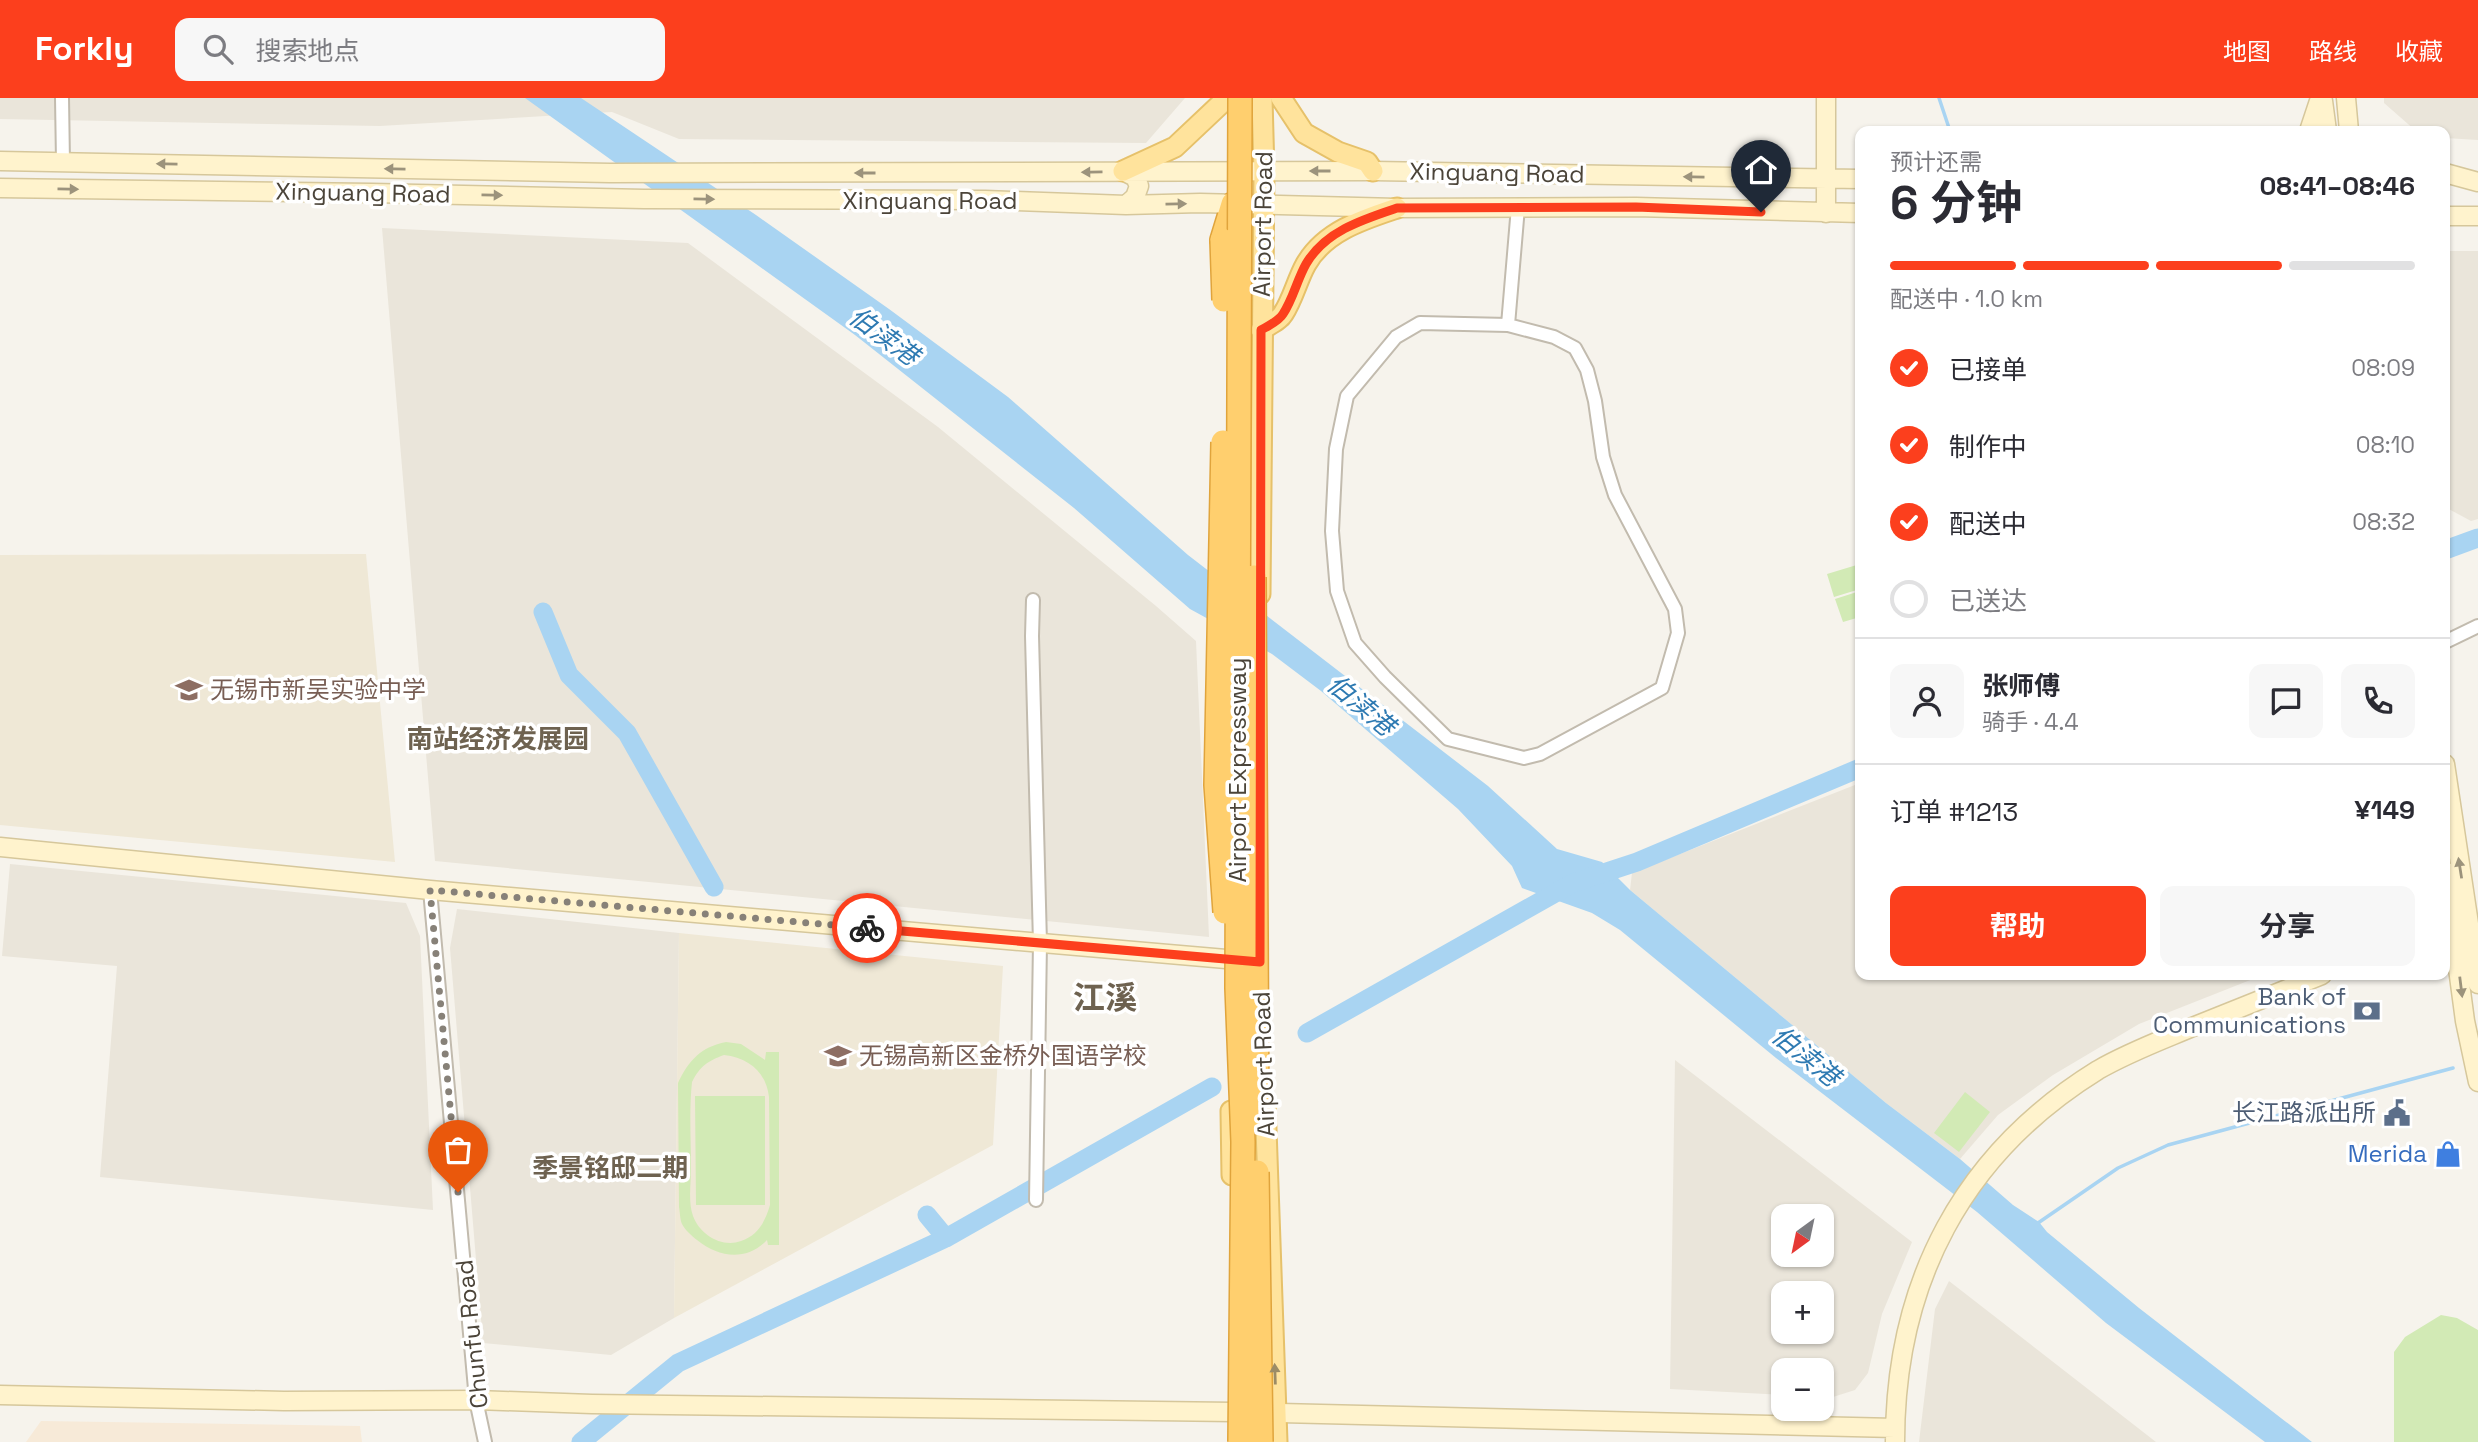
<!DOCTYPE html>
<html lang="zh">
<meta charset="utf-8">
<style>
:root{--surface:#fff;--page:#f7f7f7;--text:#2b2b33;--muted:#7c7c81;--line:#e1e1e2;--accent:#fc3f1d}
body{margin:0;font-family:"Space Grotesk","Noto Sans SC",sans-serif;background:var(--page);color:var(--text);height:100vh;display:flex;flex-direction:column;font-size:26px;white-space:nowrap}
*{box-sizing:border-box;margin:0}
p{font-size:23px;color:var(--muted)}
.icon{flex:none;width:38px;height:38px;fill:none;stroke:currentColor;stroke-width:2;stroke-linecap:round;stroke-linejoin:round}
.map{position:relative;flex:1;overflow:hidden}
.side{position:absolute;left:1855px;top:28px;width:595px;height:854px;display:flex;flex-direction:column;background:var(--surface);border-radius:14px;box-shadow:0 2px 5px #0004}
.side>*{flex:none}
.needle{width:46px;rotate:213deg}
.tools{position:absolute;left:1771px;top:1106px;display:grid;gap:14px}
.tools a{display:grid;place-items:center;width:63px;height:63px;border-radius:14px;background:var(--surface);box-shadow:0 2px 5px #0004;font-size:35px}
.pin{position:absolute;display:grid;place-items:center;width:60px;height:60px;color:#fff;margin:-72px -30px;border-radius:50% 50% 50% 0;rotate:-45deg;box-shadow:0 0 7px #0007}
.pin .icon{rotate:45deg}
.courier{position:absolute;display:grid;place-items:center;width:70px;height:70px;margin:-35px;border:5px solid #fc3f1d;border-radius:50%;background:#fff;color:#222;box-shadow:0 2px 9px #0007}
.summary em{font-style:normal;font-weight:700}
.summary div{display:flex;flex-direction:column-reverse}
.summary{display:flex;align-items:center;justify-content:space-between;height:119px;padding:0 35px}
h1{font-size:46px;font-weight:700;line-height:52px}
.bar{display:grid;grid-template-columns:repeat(4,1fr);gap:10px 7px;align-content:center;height:84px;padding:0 35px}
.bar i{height:9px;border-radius:5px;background:var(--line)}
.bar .on{background:var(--accent)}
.bar p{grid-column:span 4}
.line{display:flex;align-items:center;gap:18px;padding:0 35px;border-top:2px solid var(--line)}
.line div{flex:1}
.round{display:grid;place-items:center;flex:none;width:74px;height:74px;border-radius:14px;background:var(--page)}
ol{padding:0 35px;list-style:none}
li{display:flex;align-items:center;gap:21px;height:77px}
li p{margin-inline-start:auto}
li .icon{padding:7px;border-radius:50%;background:var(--accent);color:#fff;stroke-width:4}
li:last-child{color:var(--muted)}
li i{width:38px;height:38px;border:4px solid var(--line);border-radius:50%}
.action{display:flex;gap:14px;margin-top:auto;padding:14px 35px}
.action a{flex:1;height:80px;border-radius:14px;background:var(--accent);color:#fff;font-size:28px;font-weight:700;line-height:80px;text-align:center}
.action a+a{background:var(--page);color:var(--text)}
header{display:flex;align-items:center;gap:42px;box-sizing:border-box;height:98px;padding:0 35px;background:var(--accent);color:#fff}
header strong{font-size:33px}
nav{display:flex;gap:38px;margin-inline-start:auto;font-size:24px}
.search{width:490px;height:63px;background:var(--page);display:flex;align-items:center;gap:18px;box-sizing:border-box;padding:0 24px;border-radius:14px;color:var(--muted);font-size:26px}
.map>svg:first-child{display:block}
.residential{fill:#eae5da;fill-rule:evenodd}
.commercial{fill:#f7ead8}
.education{fill:#efe8d6}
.green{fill:#d2eab5;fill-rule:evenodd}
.water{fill:#a9d4f2}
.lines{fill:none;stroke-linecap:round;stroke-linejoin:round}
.stream{stroke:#a9d4f2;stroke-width:3.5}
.river{stroke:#a9d4f2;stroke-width:19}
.street-casing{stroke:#c2bbae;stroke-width:16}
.secondary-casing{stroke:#d6c79b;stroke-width:21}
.primary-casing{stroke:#e6c16a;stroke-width:23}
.highway-casing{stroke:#e0a43c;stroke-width:26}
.street{stroke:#fff;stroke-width:12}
.secondary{stroke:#fff3cd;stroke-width:18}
.primary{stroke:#ffe39c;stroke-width:19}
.highway{stroke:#ffcf6e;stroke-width:23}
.highway-bridge-casing{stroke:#e0a43c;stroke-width:26;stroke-linecap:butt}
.highway-bridge{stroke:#ffcf6e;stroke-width:23}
.oneway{fill:#9c937c}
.oneway2{fill:#9c8c66}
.done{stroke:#878178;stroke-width:7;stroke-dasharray:0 12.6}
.route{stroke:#fc3f1d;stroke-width:9}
.labels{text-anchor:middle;stroke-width:7;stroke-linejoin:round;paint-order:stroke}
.street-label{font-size:24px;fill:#4b4439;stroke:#fff}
.education-label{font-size:24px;fill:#785e54;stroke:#fff;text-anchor:start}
.service-label{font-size:24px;fill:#4e5e75;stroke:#fff;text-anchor:end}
.shop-label{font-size:24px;fill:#366cbe;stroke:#fff;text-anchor:end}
.water-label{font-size:26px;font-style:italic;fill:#2e7ab2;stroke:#fff}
.neighbourhood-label{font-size:26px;font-weight:bold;fill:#6e6250;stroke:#fff}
.district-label{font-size:32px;font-weight:bold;fill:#6e6250;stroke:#fff}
</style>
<header>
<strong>Forkly</strong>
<div class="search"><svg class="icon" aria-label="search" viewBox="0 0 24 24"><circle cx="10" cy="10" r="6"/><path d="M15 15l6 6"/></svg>搜索地点</div>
<nav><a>地图</a><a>路线</a><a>收藏</a></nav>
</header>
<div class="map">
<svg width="2478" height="1344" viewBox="0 0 2478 1344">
<rect width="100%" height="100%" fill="#f6f3ec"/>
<path class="residential" d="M0,0h1185l-39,45 -467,-4 -67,-27 -232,14 -380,-7z
M2384,0h94v42l-33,-2v-7h-29l-32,-28z
M382,130l306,15 250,184 218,179 40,35 13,296 -774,-76z
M2445,153h33v268l-7,2 -26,-14z
M1860,685v192h403l-124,49 -86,51 -55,40 -38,44 -74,-56 -256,-213 2,-17z
M10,766l396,39 14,33 13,274 -333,-33 17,-211 -115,-10z
M457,811l222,24 -5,385 -63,37 -128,-12 -33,-395z
M1675,962l237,182 -30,72 -14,59 -13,17 -22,7 -11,-1v-26h-39v25l-113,-6zM1783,1118h39v39h-39zM1822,1195v39h-39v-39z
M1949,1183l207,161h-237l16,-133z"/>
<path class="commercial" d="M41,1323l319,5 2,16h-336z"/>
<path class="education" d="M366,456l29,308 -395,-37v-270z
M679,835l324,33 -10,179 -319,173z"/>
<path class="green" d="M1860,466v25l-26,8 -7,-23z
M1860,493v26l-17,5 -8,-23z
M726,944l15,2 24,16 1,-8h13v193h-11l-1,-5c-20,21 -48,18 -70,0 -5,-4 -12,-10 -15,-16 -2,-4 -2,-12 -3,-17l-1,-124c11,-23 23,-36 48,-41zM724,957c25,3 42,17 45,42l1,108c-5,17 -12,30 -29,36 -19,7 -41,-6 -48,-25 -5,-14 -2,-32 -2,-48 0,-29 -2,-57 1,-86 8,-16 16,-21 32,-27z
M1965,994l25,20 -31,40 -25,-19z
M695,998h70v109h-69z
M2441,1217l16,3 21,12v112h-84v-90l11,-15z"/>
<path class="water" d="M525,0h56l175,117 133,94 119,88 180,158 300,231 69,63 45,13 28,28 256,213 74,56 53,46 26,17 8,10 92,76 173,134h-47l-159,-119 -129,-111 -201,-154 -156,-128 -28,-17 -70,-25 -10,-22 -54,-57 -137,-118 -49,-37 -82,-45 -116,-101 -219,-173z"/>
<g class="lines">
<path class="stream" d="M1939,0l11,33
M2038,1125l80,-55 50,-23 285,-77"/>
<path class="river" d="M2445,452l33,-12
M543,514l26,63 58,58 87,154
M1307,935l266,-150 64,-21 223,-94
M927,1117l19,23
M581,1344l97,-79 268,-125 266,-151"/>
<defs>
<path id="street" d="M62,0l1,64
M1508,227l46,12 21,11 12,22 8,31 8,56 12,38 60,114 3,24 -16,55 -122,66 -16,4 -76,-19 -63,-62 -30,-34 -18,-52 -5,-60 4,-82 11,-53 49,-59 24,-14 88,2 10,-118
M1033,502l-1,36 8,307 -4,257
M2445,544l33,-16
M430,792l46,510 9,42"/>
<path id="secondary" d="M1826,0v115
M2346,0l3,33
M2323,3l4,30
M2309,33l11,-33
M0,63l610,12 763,-2 487,8
M1123,73l12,6 4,9 -4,11 -9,8
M2445,75l33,9
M0,90l372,5 272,6 341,1 141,5 74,-2 197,5 239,-1 224,6
M2445,118h33
M2445,666l33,220
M0,749l430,43 819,71
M2445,773l20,150 13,61
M0,1297l284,6 192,-1 116,4 642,8 661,16
M1895,1344c0,-159 67,-288 203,-372 31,-18 64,-30 97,-44 42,-17 85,-34 127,-51"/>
<path id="primary" d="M1281,0l23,35 34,19 29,10 6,9
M1123,73l52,-24 52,-49
M1261,232c7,-5 18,-9 22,-16 10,-15 14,-34 23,-50 19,-33 58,-45 91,-56
M1260,496l4,-422 -2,-74
M1265,1002l12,342
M1231,1013l1,64"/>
<path id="highway" d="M1222,142l11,-36"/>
</defs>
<use href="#street" class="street-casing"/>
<use href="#secondary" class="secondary-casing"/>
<use href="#primary" class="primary-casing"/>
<use href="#highway" class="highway-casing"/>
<use href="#street" class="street"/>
<use href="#secondary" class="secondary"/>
<use href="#primary" class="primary"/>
<use href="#highway" class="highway"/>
<defs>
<path id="highway-bridge" d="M1240,0l-3,890 6,154 -3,300
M1222,142l2,60
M1223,344l-7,343 9,127
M1254,479l3,540
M1257,1074l4,270"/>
</defs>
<use href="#highway-bridge" class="highway-bridge-casing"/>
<use href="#highway-bridge" class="highway-bridge"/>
</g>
<defs><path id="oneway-solid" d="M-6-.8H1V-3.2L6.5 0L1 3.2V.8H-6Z" transform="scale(1.75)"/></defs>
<g class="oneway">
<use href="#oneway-solid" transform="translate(167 66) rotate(-179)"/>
<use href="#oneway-solid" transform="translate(395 71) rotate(-179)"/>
<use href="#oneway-solid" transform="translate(1320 73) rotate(180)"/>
<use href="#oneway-solid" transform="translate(1092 74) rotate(179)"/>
<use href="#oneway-solid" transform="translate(865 75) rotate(180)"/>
<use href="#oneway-solid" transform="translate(1694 79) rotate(-179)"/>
<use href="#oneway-solid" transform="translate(68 91) rotate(1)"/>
<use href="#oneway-solid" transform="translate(492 97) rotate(1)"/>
<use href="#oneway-solid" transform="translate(704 101) rotate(1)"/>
<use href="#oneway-solid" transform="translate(1176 106) rotate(-1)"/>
<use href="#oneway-solid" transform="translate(2460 770) rotate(-99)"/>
<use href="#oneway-solid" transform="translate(2461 889) rotate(83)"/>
</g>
<use class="oneway2" href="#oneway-solid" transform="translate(1275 1276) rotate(-92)"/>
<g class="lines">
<path class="done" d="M458,1094l-28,-302 437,38"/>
<path class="route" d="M867,830l393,34 1,-632c7,-4 18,-9 22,-16 10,-15 14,-34 23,-50 19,-33 58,-45 91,-56l239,-1 125,5"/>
</g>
<defs>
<symbol id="school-bare" viewBox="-9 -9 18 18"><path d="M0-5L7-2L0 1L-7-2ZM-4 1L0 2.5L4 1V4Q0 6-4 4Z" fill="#8d6e63" stroke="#fff" stroke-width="2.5" paint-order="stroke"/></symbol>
<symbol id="bank-bare" viewBox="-9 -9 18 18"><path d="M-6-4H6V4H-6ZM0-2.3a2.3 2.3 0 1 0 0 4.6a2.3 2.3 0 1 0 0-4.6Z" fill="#5c6f8a" stroke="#fff" stroke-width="2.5" paint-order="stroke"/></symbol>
<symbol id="civic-bare" viewBox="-9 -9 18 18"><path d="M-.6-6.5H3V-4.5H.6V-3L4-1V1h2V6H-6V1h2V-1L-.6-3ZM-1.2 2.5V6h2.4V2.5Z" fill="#5c6f8a" stroke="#fff" stroke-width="2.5" paint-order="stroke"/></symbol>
<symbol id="shop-bare" viewBox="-9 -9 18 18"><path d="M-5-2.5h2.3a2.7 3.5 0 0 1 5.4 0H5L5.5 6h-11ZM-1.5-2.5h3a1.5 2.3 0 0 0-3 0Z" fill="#3f7fe0" stroke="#fff" stroke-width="2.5" paint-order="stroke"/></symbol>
</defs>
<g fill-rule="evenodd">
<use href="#school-bare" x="170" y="573" width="38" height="38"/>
<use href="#bank-bare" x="2348" y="894" width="38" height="38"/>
<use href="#school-bare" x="819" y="939" width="38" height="38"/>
<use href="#civic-bare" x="2378" y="996" width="38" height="38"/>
<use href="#shop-bare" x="2429" y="1037" width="38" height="38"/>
</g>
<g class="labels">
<g class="street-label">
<text transform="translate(1497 75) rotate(1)" y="8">Xinguang Road</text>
<text transform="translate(363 95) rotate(1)" y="8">Xinguang Road</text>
<text x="930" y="111">Xinguang Road</text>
<text transform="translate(1263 126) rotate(-89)" y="8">Airport Road</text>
<text transform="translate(1238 672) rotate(-90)" y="8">Airport Expressway</text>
<text transform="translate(1264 966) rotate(-92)" y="8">Airport Road</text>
<text transform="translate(472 1236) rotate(-96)" y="8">Chunfu Road</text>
</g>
<g class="education-label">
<text x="210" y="600">无锡市新吴实验中学</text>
<text x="859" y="966">无锡高新区金桥外国语学校</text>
</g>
<g class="service-label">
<text x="2346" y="907">Bank of<tspan x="2346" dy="28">Communications</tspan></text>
<text x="2376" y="1023">长江路派出所</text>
</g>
<g class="shop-label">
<text x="2427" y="1064">Merida</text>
</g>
<g class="water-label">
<text transform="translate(884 238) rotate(36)" y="9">伯渎港</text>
<text transform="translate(1361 607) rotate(40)" y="9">伯渎港</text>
<text transform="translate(1806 958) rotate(39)" y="9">伯渎港</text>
</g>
<g class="neighbourhood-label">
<text x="498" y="650">南站经济发展园</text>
<text x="610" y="1079">季景铭邸二期</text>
</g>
<g class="district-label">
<text x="1105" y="911">江溪</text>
</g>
</g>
</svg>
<div class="tools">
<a><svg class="needle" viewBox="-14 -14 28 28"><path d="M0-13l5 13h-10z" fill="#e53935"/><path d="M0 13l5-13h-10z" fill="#7c7c81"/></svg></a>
<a>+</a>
<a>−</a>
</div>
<div class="pin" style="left:458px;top:1094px;background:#ea580c"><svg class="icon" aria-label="bag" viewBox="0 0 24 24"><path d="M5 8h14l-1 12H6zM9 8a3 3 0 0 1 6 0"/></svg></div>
<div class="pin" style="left:1761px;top:114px;background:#1f2937"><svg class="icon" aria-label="home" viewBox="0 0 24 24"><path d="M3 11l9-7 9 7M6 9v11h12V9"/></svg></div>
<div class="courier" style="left:867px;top:830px"><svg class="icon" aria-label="bike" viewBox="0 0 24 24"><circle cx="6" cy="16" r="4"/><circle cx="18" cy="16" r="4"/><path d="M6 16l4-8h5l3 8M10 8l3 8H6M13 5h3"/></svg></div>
<section class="side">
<div class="summary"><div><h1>6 分钟</h1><p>预计还需</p></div><em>08:41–08:46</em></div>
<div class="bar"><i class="on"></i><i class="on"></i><i class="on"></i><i></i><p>配送中 · 1.0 km</p></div>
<ol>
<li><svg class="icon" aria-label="check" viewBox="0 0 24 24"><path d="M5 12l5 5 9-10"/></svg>已接单<p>08:09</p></li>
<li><svg class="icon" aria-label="check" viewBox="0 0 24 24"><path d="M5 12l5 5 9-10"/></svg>制作中<p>08:10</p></li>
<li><svg class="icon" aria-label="check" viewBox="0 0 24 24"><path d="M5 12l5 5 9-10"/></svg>配送中<p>08:32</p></li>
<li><i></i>已送达</li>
</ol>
<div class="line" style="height:126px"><a class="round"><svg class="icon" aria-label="person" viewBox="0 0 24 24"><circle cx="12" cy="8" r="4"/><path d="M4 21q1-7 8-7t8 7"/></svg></a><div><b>张师傅</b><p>骑手 · 4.4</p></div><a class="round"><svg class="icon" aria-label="chat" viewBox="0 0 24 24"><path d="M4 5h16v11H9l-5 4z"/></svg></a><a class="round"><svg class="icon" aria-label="phone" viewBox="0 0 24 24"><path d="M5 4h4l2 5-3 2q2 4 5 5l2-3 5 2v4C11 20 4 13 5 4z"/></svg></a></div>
<div class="line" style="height:91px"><div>订单 #1213</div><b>¥149</b></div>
<div class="action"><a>帮助</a><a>分享</a></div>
</section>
</div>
